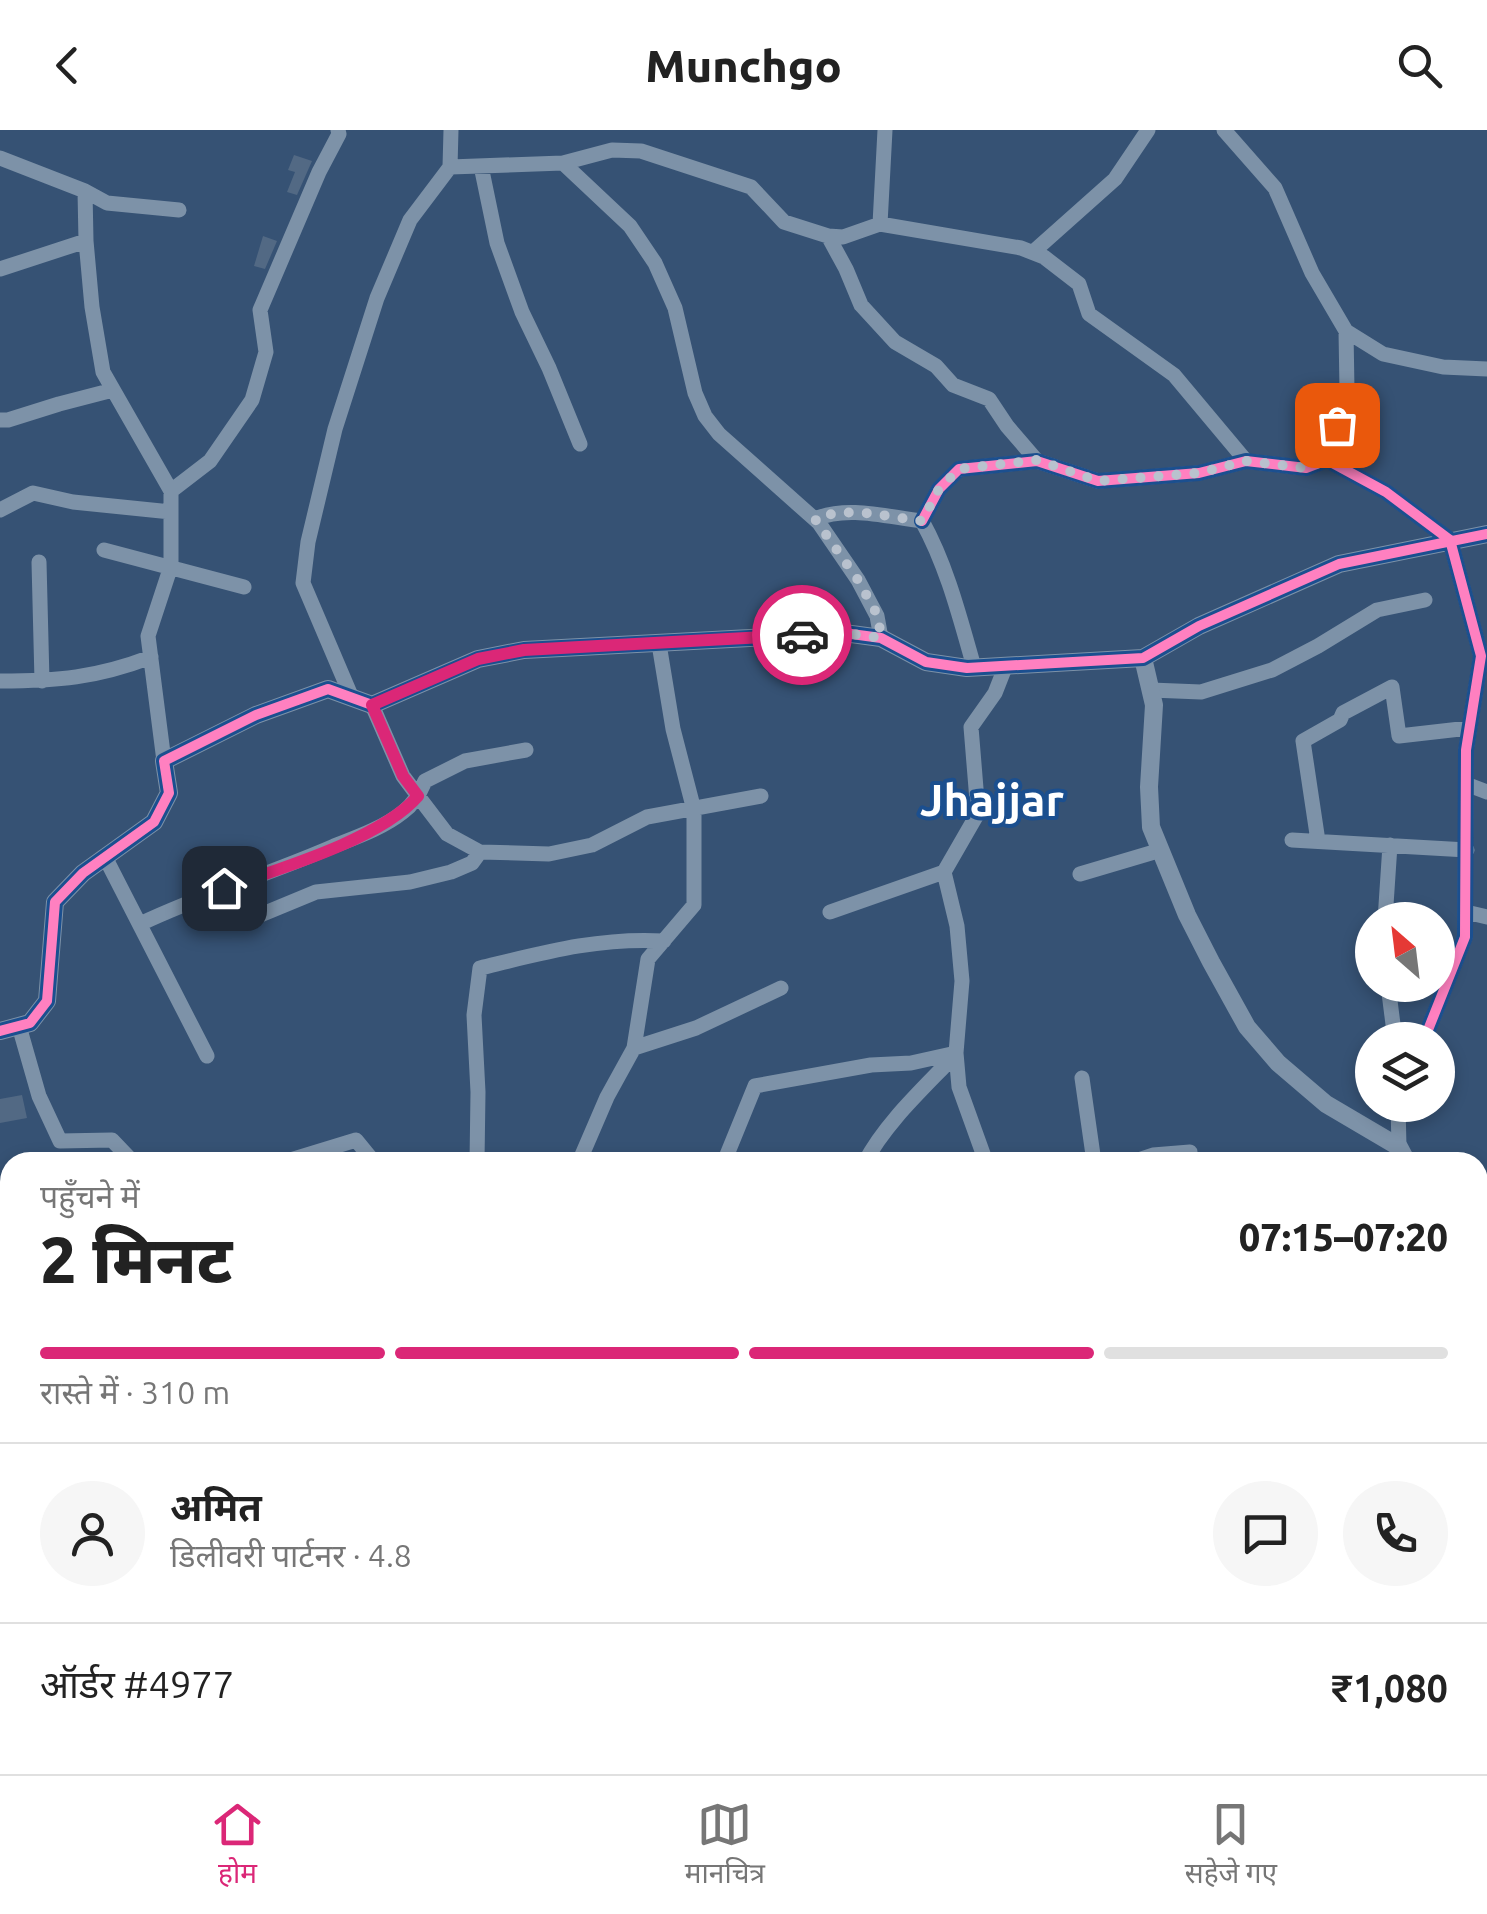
<!DOCTYPE html>
<html lang="hi">
<meta charset="utf-8">
<style>
:root{--surface:#fff;--page:#f6f6f6;--text:#222;--muted:#767676;--line:#e0e0e0;--accent:#db2777}
body{margin:0;font-family:Ubuntu,"Noto Sans Devanagari",sans-serif;background:var(--page);color:var(--text);height:100vh;display:flex;flex-direction:column;font-size:38px;white-space:nowrap}
*{box-sizing:border-box;margin:0}
p{font-size:32px;color:var(--muted)}
.icon{flex:none;width:55px;height:55px;fill:none;stroke:currentColor;stroke-width:2;stroke-linecap:round;stroke-linejoin:round}
.map{position:relative;flex:1;overflow:hidden}
.side{position:absolute;left:0px;top:1022px;width:1488px;height:622px;display:flex;flex-direction:column;background:var(--surface);border-radius:30px 30px 0 0;box-shadow:0 5px 15px #0003}
.side>*{flex:none}
.needle{width:65px;rotate:332deg}
.buttons{position:absolute;left:1355px;top:772px;display:grid;gap:20px}
.buttons a{display:grid;place-items:center;width:100px;height:100px;border-radius:50%;background:var(--surface);box-shadow:0 5px 15px #0003;font-size:50px}
.pin{position:absolute;display:grid;place-items:center;width:85px;height:85px;color:#fff;margin:-42px;border-radius:20px;box-shadow:0 5px 15px #0006}
.courier{position:absolute;display:grid;place-items:center;width:100px;height:100px;margin:-50px;border:8px solid #db2777;border-radius:50%;background:#fff;color:#222;box-shadow:0 2px 12px #0007}
.head em{font-style:normal;font-weight:800}
.head div{display:flex;flex-direction:column-reverse}
.head{display:flex;align-items:center;justify-content:space-between;height:170px;padding:0 40px}
h1{font-size:65px;font-weight:800;line-height:75px}
.bar{display:grid;grid-template-columns:repeat(4,1fr);gap:15px 10px;align-content:center;height:120px;padding:0 40px}
.bar i{height:12px;border-radius:8px;background:var(--line)}
.bar .on{background:var(--accent)}
.bar p{grid-column:span 4}
.line{display:flex;align-items:center;gap:25px;padding:0 40px;border-top:2px solid var(--line)}
.line div{flex:1}
.round{display:grid;place-items:center;flex:none;width:105px;height:105px;border-radius:52px;background:var(--page)}
header{display:flex;justify-content:space-between;align-items:center;height:130px;padding:0 40px;background:var(--surface);font-size:45px;font-weight:800}
.menu{display:flex;justify-content:space-around;align-items:center;height:140px;border-top:2px solid var(--line);background:var(--surface);font-size:28px;color:var(--muted)}
.menu a{display:grid;justify-items:center;gap:5px}
.menu .on{color:var(--accent)}
.map>svg:first-child{display:block}
.building{fill:#526984}
.lines{fill:none;stroke-linecap:round;stroke-linejoin:round}
.minor{stroke:#7d92a8;stroke-width:15}
.tertiary{stroke:#7d92a8;stroke-width:18}
.primary{stroke:#7d8ea7;stroke-width:22}
.cycleway-casing{stroke:#1b4f8f;stroke-width:16}
.cycleway{stroke:#ff80c0;stroke-width:10}
.done{stroke:#b9c2ce;stroke-width:10;stroke-dasharray:0 18}
.route{stroke:#db2777;stroke-width:12}
.labels{text-anchor:middle;stroke-width:8;stroke-linejoin:round;paint-order:stroke}
.district-label{font-size:45px;font-weight:bold;fill:#fff;stroke:#1b4f8f}
</style>
<header><svg class="icon" aria-label="back" viewBox="0 0 24 24"><path d="M15 5l-7 7 7 7"/></svg>Munchgo<svg class="icon" aria-label="search" viewBox="0 0 24 24"><circle cx="10" cy="10" r="6"/><path d="M15 15l6 6"/></svg></header>
<div class="map">
<svg width="1487" height="1644" viewBox="0 0 1487 1644">
<rect width="100%" height="100%" fill="#365274"/>
<path class="building" d="M294,25l18,6 -15,34 -10,-3 8,-20 -7,-2z
M263,106l14,5 -12,28 -11,-3z
M22,965l5,23 -27,5v-24z"/>
<g class="lines">
<path class="minor" d="M1224,0l51,58 37,85 34,58 37,23 60,13 44,2
M0,28l85,33 22,12 72,7
M563,33l67,63 25,37 20,45 20,85 10,23 14,18 100,89 39,57 19,36 4,22
M481,36l16,77 25,69 27,56 31,76
M450,37l113,-4 49,-13 29,1 110,36 33,35 44,14 15,1 37,-13 141,24 23,9 35,27 10,30 85,61 72,86
M85,61l1,50 6,66 11,65 68,119v75l-23,70 16,125
M880,94l5,-94
M828,106l18,33 15,36 34,37 41,24 17,19 36,14 18,27 30,35
M1033,122l82,-73 33,-49
M0,139l86,-28
M0,290h8l51,-16 54,-14
M1327,330l20,-70 -1,-59
M171,361l39,-30 42,-61 14,-48 -6,-42 59,-138 20,-38 -1,-4
M0,380l33,-17 40,9 98,10
M815,389c33,-14 72,-2 107,2 25,45 38,97 52,146
M922,391l17,-32 20,-20 78,-8 61,20 101,-8 47,-12 60,7 21,-8 59,32 64,48 31,116 -15,94 -1,187 -41,103
M104,420l140,37
M39,432l3,119
M0,551c57,0 96,-3 151,-24
M1151,560l50,2 71,-22 46,-24 59,-36 48,-10
M352,568l-49,-115 5,-41 27,-113 42,-131 33,-78 40,-53 1,-37
M372,575l31,71 15,20 29,38 33,18 69,2 43,-9 55,-28 114,-21
M1466,654l21,8
M1292,710l175,10
M1318,711l-15,-100 37,-21 3,-7 49,-26 7,49 70,-8
M105,727l102,199
M1080,744l81,-24
M830,782l114,-40
M1466,782l21,5
M253,788l63,-26 94,-10 41,-10 21,-9 8,-11
M1385,790l5,-75
M140,794c63,-30 130,-50 194,-78 23,-9 49,-18 69,-34 11,-8 17,-19 22,-31l40,-20 61,-11
M1388,855l7,55
M19,896l20,70 21,45 52,-1 21,22
M634,918l62,-20 85,-40
M1082,948l12,84
M1398,975l1,42
M284,1032l72,-22 18,22
M477,1032l1,-70 -4,-77 6,-47c62,-15 119,-31 184,-27
M579,1032l28,-65 27,-49 14,-89 46,-54v-95l-21,-81 -14,-85
M724,1032l31,-76 116,-21 40,-2 45,-10
M865,1032c21,-40 59,-74 90,-107
M986,1032l-27,-75 -3,-34 6,-72 -5,-55 -13,-54 34,-59 -7,-86 24,-34 11,-28
M1132,1032l21,-7 37,-3
M1478,1340l9,-5
M882,1635l7,5 -3,4
M1015,1635l2,9
M579,1644v-9
M691,1644l1,-9
M1050,1644l16,-9"/>
<path class="tertiary" d="M1143,528l11,47 -5,82 2,40 36,88 24,47 36,65 31,36 48,41 73,43 8,15
M0,901l30,-8 17,-22 8,-99 28,-29 71,-51 15,-29 -5,-32 92,-46 72,-26 44,16 106,-46 46,-9 320,-17 37,5 45,24 41,6 176,-10 56,-32 140,-62 148,-30
M1478,1148l9,11
M1478,1543l9,-7
M48,1635l18,9
M1335,1644l12,-9"/>
<path class="primary" d="M0,1118l10,10
M0,1617l10,-11
M380,1635l6,9"/>
<defs>
<path id="cycleway" d="M922,391l17,-32 20,-20 78,-8 61,20 101,-8 47,-12 60,7 21,-8 59,32 64,48 31,116 -15,94 -1,187 -41,103
M0,901l30,-8 17,-22 8,-99 28,-29 71,-51 15,-29 -5,-32 92,-46 72,-26 44,16 106,-46 46,-9 320,-17 37,5 45,24 41,6 176,-10 56,-32 140,-62 148,-30"/>
</defs>
<use href="#cycleway" class="cycleway-casing"/>
<use href="#cycleway" class="cycleway"/>
</g>
<g class="lines">
<path class="done" d="M802,505l42,-2 37,5 -3,-22 -20,-36 -43,-61c33,-14 72,-2 107,2l17,-32 20,-20 78,-9 61,21 101,-8 47,-12 60,7 21,-8 10,-35"/>
<path class="route" d="M224,758c55,-19 157,-49 194,-92l-15,-20 -31,-71 106,-46 46,-9 278,-15"/>
</g>
<g class="labels">
<g class="district-label">
<text x="992" y="686">Jhajjar</text>
</g>
</g>
</svg>
<div class="buttons">
<a><svg class="needle" viewBox="-14 -14 28 28"><path d="M0-13l5 13h-10z" fill="#e53935"/><path d="M0 13l5-13h-10z" fill="#767676"/></svg></a>
<a><svg class="icon" aria-label="layers" viewBox="0 0 24 24"><path d="M12 4l9 5-9 5-9-5zM3 14l9 5 9-5"/></svg></a>
</div>
<div class="pin" style="left:1337px;top:295px;background:#ea580c"><svg class="icon" aria-label="bag" viewBox="0 0 24 24"><path d="M5 8h14l-1 12H6zM9 8a3 3 0 0 1 6 0"/></svg></div>
<div class="pin" style="left:224px;top:758px;background:#1f2937"><svg class="icon" aria-label="home" viewBox="0 0 24 24"><path d="M3 11l9-7 9 7M6 9v11h12V9"/></svg></div>
<div class="courier" style="left:802px;top:505px"><svg class="icon" aria-label="car" viewBox="0 0 24 24"><path d="M5 17H2v-5l4-1 3-4h7l3 4 3 1v5h-3M9 17h6M6 11h13"/><circle cx="7" cy="17" r="2"/><circle cx="17" cy="17" r="2"/></svg></div>
<section class="side">
<div class="head"><div><h1>2 मिनट</h1><p>पहुँचने में</p></div><em>07:15–07:20</em></div>
<div class="bar"><i class="on"></i><i class="on"></i><i class="on"></i><i></i><p>रास्ते में · 310 m</p></div>
<div class="line" style="height:180px"><a class="round"><svg class="icon" aria-label="person" viewBox="0 0 24 24"><circle cx="12" cy="8" r="4"/><path d="M4 21q1-7 8-7t8 7"/></svg></a><div><b>अमित</b><p>डिलीवरी पार्टनर · 4.8</p></div><a class="round"><svg class="icon" aria-label="chat" viewBox="0 0 24 24"><path d="M4 5h16v11H9l-5 4z"/></svg></a><a class="round"><svg class="icon" aria-label="phone" viewBox="0 0 24 24"><path d="M5 4h4l2 5-3 2q2 4 5 5l2-3 5 2v4C11 20 4 13 5 4z"/></svg></a></div>
<div class="line" style="height:130px"><div>ऑर्डर #4977</div><b>₹1,080</b></div>
</section>
</div>
<nav class="menu">
<a class="on"><svg class="icon" aria-label="home" viewBox="0 0 24 24"><path d="M3 11l9-7 9 7M6 9v11h12V9"/></svg>होम</a>
<a><svg class="icon" aria-label="map" viewBox="0 0 24 24"><path d="M3 6l6-2 6 2 6-2v14l-6 2-6-2-6 2zM9 4v14M15 6v14"/></svg>मानचित्र</a>
<a><svg class="icon" aria-label="saved" viewBox="0 0 24 24"><path d="M7 4h10v16l-5-4-5 4z"/></svg>सहेजे गए</a>
</nav>
